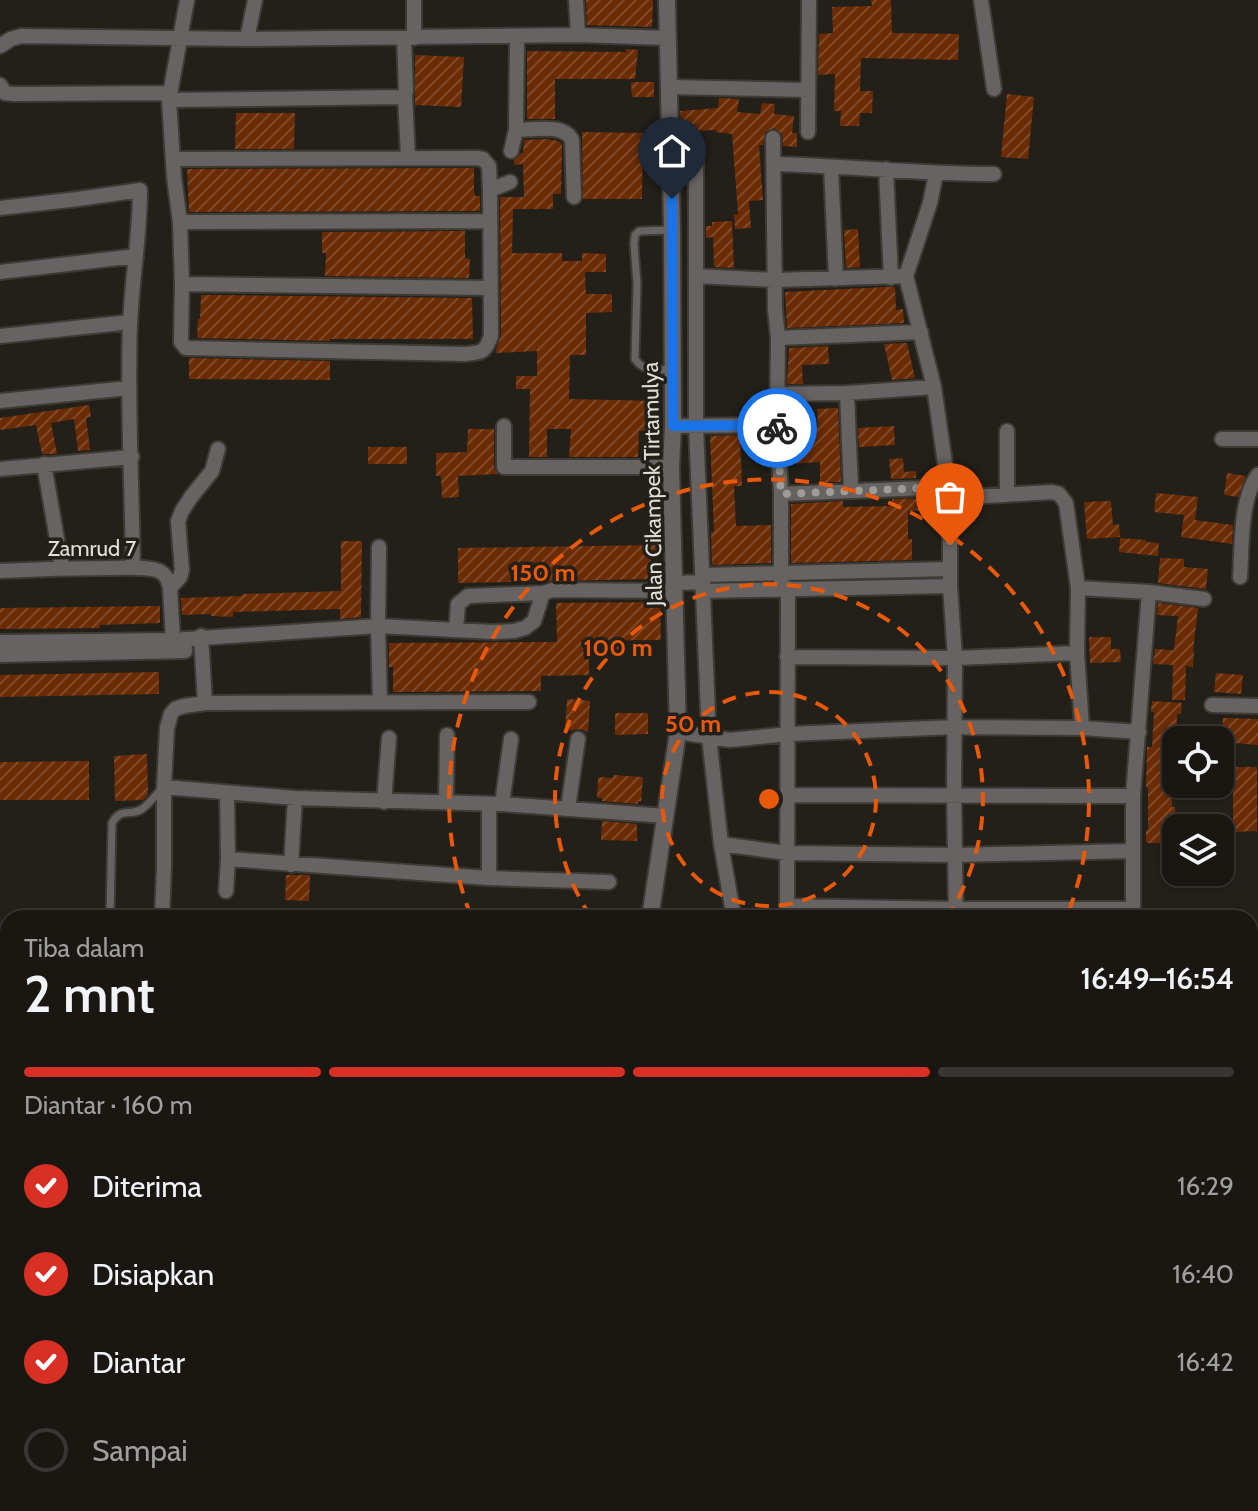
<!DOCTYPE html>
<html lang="id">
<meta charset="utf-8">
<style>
:root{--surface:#1a1713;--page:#272421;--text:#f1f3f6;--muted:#9f9fa0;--line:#383633;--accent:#d93025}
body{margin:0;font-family:Cabin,sans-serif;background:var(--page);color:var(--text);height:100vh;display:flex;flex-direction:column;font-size:30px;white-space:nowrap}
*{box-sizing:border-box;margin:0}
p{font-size:26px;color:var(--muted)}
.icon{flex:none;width:44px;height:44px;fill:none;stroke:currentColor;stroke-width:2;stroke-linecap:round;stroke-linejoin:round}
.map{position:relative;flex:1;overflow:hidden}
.side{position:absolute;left:0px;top:910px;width:1258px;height:602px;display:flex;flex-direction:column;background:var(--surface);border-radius:24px 24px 0 0;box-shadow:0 2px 6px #0004,0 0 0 2px var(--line)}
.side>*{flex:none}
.buttons{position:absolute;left:1162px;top:726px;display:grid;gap:16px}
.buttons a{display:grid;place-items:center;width:72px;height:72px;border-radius:16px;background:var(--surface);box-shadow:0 2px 6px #0004,0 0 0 2px var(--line);font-size:40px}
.pin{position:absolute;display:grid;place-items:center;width:68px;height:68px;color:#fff;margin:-82px -34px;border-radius:50% 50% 50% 0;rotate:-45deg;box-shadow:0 0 8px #0007}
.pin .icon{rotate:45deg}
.courier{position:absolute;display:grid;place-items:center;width:80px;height:80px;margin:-40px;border:6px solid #1a73e8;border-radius:50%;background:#fff;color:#222;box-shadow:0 2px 10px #0007}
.headline em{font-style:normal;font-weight:600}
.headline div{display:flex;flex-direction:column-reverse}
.headline{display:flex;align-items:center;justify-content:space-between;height:136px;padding:0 24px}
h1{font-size:52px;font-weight:600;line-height:60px}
.bar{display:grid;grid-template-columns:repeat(4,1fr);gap:12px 8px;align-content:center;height:96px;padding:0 24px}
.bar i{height:10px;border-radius:6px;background:var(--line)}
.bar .selected{background:var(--accent)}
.bar p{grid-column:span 4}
ol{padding:0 24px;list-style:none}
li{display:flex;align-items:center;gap:24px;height:88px}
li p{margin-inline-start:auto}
li .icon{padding:8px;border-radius:50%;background:var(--accent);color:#fff;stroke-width:4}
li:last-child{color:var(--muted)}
li i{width:44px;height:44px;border:4px solid var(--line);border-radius:50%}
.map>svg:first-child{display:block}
.building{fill:url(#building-hatch)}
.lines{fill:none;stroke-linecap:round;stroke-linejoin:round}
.service-casing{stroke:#3e3a34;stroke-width:11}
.minor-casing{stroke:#3e3a34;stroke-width:18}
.tertiary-casing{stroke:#3e3a34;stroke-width:20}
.service{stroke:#676362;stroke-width:7}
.minor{stroke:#676362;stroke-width:14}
.tertiary{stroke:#676362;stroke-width:16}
.done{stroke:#9f9c97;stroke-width:8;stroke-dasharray:0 14.4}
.route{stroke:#1a73e8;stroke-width:10}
.ring{fill:none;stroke:#e8590c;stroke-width:4;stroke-dasharray:14 10}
.labels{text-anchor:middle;stroke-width:7;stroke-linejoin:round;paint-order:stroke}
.street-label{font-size:22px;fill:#e2dfdb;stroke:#231f19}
.centre{fill:#e8590c;stroke:#231f19;stroke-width:4}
.ring-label{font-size:24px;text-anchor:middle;font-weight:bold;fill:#e8590c;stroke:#231f19;stroke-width:7;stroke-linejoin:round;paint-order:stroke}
</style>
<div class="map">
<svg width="1258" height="1511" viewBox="0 0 1258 1511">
<defs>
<pattern id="building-hatch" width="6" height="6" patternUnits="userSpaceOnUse" patternTransform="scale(2)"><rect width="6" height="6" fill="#6b2c05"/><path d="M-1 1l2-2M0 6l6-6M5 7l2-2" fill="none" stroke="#804a29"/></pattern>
</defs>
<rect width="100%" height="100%" fill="#231f19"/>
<path class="building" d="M586,0h67l-1,27 -65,-2z
M871,0h20l1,33 67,1 -1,26 -97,-2 -1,33h13l-1,22h-12l-1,13h-19l1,-15h-7l1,-37 -17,1 1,-41 14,-1 -1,-26 40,-1z
M626,49l12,1 -3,29h-80v40h-28v-68l99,1z
M415,55l49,2 -3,50 -46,-2z
M631,82h23v15h-22z
M1007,94l27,3 -6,62 -27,-2z
M719,98l20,1 -2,13 23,2 2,-11 13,1 -1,10 20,2 -2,17h5v14l-14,-1 -1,-12 -8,-6 -9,4 -2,13h-4l4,55 -14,1 2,27 -16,1 -1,-14 4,-1 -6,-80 -16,-2v-2l-19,1 -8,-3 -8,-1 -1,-16 38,-3z
M236,113h59l-1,36h-59z
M582,132l61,1 -1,66h-59z
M547,139l11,2 4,3 -1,50h-8v15h-40l-1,44h50v8h20v-8l24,1v18h-21l1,22h26v18l-26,1v42h-16l-1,44 89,2 -1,31 -18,-1 -1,26h-69l2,-28h-24v28h-18l1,-68h-14v-13h21v-25l-42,2 6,-17 -1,-139h24l-1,-33 -9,1v-5l7,-7h2l1,-13z
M474,168v25h1v3h5v15l-291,1 -2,-43z
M732,221l2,47 -20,-1 -1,-30 -7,1v-12h6v-4z
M858,229l2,38 -14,1 -2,-38z
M465,231v27l5,1 -1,19 -144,-2 1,-23h-4v-21z
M886,287h9l1,23 7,-1 1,14 -117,5 -2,-36z
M201,295l271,3 1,41h-143v2l-133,-3 1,-19h2z
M907,343l8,35 -23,2 -8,-36z
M828,346l1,18 -27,1 1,19h-16l2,-36z
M189,358l141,3v19l-141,-1z
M89,405l2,12 -5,1 4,32 -12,1 -4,-32 -23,4 6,31h-15l-6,-29 -36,5v-12z
M838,408l3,74h-21v-20l-31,2 -2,-36 31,-2 -1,-17z
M894,426l1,19 -36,2 -1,-19z
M468,429h26v38l4,7 -40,2 1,21 -17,1 -1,-22h-5v-23l31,-1z
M740,435l2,51h-8l2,40 35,-1v38l-59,2 -1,-33h3l-4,-96z
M368,447h39v17h-39z
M903,458l1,14 12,-1v7l-25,1 -2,-20z
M1227,473l19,3 -8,21 -14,-2z
M1156,493l42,4 -3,23 38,5 -1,19 -51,-7 3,-22 -30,-3z
M930,498v12l-22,1v28h4v21l-121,3v-59l52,-3v6l49,-1v-7z
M1111,501l2,24 6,-1 1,13 -33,2 -3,-37z
M1120,538l26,2v2l13,1 -1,13 -39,-4z
M341,541h21l-1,76 -21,2v-10l-107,3v5l-22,-1v-2l-29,1 -1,-17 61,-2v-2l99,-3z
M658,545l1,11h-8l1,23 -194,4v-35z
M1160,558l24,1v8l24,2 -2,20 -48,-6z
M660,602l1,38 -72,1v34l-48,1v15l-148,1v-25h-4v-24l168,-1 -1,-39z
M1158,603l40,5 -5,43h1l-1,16 -7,-1 -1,34h-13l1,-35 -20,-1 2,-15 19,1 4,-34 -21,-1z
M160,606v17l-60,2v3l-100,1v-21z
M1089,637h22v12h9l1,13 -31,1z
M159,672v22l-159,3v-22z
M1216,673l27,2 -2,19 -27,-2z
M567,699l23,2 -2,31 -9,-3 -14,2z
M1152,701l30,2 -1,11h-4l-1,32h-3l-1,61h3l1,11h-3v25h-27v-13h2v-43h-2l1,-40h5l2,-35h-3z
M615,713h33v21l-33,1z
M1223,718l35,1v26l-37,-3z
M147,754l1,40 -5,6 -28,1 -1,-45z
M89,761v39h-89v-38z
M1233,767h24v64l-24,1z
M613,775l30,2 -2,25 -3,-1v3l-36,-3v-3h-5l1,-21 15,1z
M602,821l35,3v17l-36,-1z
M286,875h24l-1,26 -24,-1z"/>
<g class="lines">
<defs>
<path id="service" d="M671,230l-32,1 -4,4 -1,9 3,40 -2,75c8,13 23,10 36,11
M110,917l2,-94c10,-17 18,-6 30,-14 7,-5 14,-14 20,-21
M79,918l7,-2 75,-1
M0,948h8
M0,1127h8
M0,1265h8
M111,1504v7"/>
<path id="minor" d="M187,0l-18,100 5,77 6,45 2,62 -1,58 5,6 279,6c17,-2 20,-1 26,-18l-1,-146 20,-8
M414,0v38
M576,0l2,35
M981,0l13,89
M247,39l8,-39
M0,46l11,-7 10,-3 226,3 331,-4 90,3
M0,85l5,8 9,1 156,-1
M670,87l137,3
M405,95l3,62
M169,100l233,-3 3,-2 1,-4 -2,-53
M516,130c16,0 48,-7 56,10l2,57
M808,132l1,-132
M671,138c12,0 21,-5 25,9v279l13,311 12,107 13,74
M773,138l2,171 3,29 -1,87 4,69v94
M511,151l5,-21 1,-93
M173,159l304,-1 6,1 6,7 1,24
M774,164c73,2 146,10 220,10
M831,167l5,112
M886,169l5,109
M936,174l-6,29 -24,73 28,111 16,111v88l5,72 -1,137 2,123
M0,208l78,-9 62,-9c0,45 -8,89 -10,134 -3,81 2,163 3,244
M180,222l310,-1
M0,272l136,-16
M696,276l79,4 131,-4
M182,284l307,4
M0,336l130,-14
M778,338l143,-6
M847,393l4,98
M778,394l69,-1 87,-6
M0,401l129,-13
M504,426v41h167
M673,426l104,-1
M1007,431v64
M1222,439h36
M44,464l18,104
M0,469l132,-12
M781,494l168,-7
M950,498l102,-6 7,2 7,9 12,85 -1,65 5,75
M379,547l-1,79 2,75
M0,571c37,-2 75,-3 112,-3 13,0 39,-2 49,4 6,4 8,10 9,16l3,52
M703,575l247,-6
M1240,577c2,-29 0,-79 18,-102
M675,583l28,-1
M170,588l10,-11 2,-7 -4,-49 4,-10 9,-14 21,-26 6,-22
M1078,588l71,4 55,7
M703,591l247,-5
M456,630l2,-26 10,-8 75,-3
M0,642l173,-2 205,-14 115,6 21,-1 11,-3 9,-7 9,-28 10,-3 122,1
M0,655l185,-4 -1,-12
M787,657l168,1 122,-5
M205,703l324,-1
M1212,705l46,1
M678,732l52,8 58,-6 167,-7 127,1 57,4
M164,787l131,11 207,6 164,12
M227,793l1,66 261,19 120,4
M787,795l346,1
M384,802l5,-64
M446,802l1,-67
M502,804l9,-65
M489,805v73
M568,808l10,-69
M721,844l66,9 169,2 177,-4
M291,865l4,-67
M226,891l2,-32
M787,906l169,3h177
M162,918l2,-51v-80l3,-59 4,-14 4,-5 9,-3 21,-3 -4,-67
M787,918l1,-330
M1133,918v-122l16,-204
M1250,986h8
M1250,1044l8,1
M1250,1103l8,1
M1250,1174h8
M1250,1234l8,1
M1250,1289l8,1
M1250,1418h8
M821,1504l1,7
M1088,1511v-7
M1166,1511v-7"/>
<path id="tertiary" d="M650,918l28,-186 -7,-265 2,-41 -1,-196 -5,-230
M566,1511l1,-7"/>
</defs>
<use href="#service" class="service-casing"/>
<use href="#minor" class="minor-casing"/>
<use href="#tertiary" class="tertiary-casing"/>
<use href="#service" class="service"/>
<use href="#minor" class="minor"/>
<use href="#tertiary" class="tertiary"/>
</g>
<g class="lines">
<path class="done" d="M777,428l4,66 168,-7 1,11v47"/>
<path class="route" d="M672,199l1,227 104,-1v3"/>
</g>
<g class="ring">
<circle cx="769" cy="799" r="107"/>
<path d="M591 917A214 214 0 1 1 947 917"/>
<path d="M471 916A320 320 0 1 1 1067 916"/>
</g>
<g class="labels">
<g class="street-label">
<text transform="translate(652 484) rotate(-91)" y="8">Jalan Cikampek Tirtamulya</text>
<text x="92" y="556">Zamrud 7</text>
</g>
</g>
<circle cx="769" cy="799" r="12" class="centre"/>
<g class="ring-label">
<text x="543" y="581">150 m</text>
<text x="618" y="656">100 m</text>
<text x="693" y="732">50 m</text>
</g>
</svg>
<div class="buttons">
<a><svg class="icon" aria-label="locate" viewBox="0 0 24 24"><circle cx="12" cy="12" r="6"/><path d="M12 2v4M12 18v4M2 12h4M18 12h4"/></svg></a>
<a><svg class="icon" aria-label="layers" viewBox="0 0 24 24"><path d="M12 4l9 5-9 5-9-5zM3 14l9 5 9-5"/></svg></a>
</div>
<div class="pin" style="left:950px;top:545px;background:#ea580c"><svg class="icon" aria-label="bag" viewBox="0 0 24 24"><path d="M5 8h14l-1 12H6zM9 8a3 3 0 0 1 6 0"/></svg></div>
<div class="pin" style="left:672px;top:199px;background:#1f2937"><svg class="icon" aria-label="home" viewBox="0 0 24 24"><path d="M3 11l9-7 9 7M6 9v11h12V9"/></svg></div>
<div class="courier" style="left:777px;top:428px"><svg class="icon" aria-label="bike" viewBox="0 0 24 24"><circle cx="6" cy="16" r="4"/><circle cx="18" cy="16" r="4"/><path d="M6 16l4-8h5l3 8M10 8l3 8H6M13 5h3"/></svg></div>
<section class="side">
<div class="headline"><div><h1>2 mnt</h1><p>Tiba dalam</p></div><em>16:49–16:54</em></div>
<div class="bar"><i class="selected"></i><i class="selected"></i><i class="selected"></i><i></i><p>Diantar · 160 m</p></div>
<ol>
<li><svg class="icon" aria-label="check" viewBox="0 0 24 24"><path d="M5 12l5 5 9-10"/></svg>Diterima<p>16:29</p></li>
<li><svg class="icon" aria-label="check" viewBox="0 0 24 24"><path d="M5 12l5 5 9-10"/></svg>Disiapkan<p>16:40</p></li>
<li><svg class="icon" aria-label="check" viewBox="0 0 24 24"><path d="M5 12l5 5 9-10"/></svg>Diantar<p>16:42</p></li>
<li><i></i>Sampai</li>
</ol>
</section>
</div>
